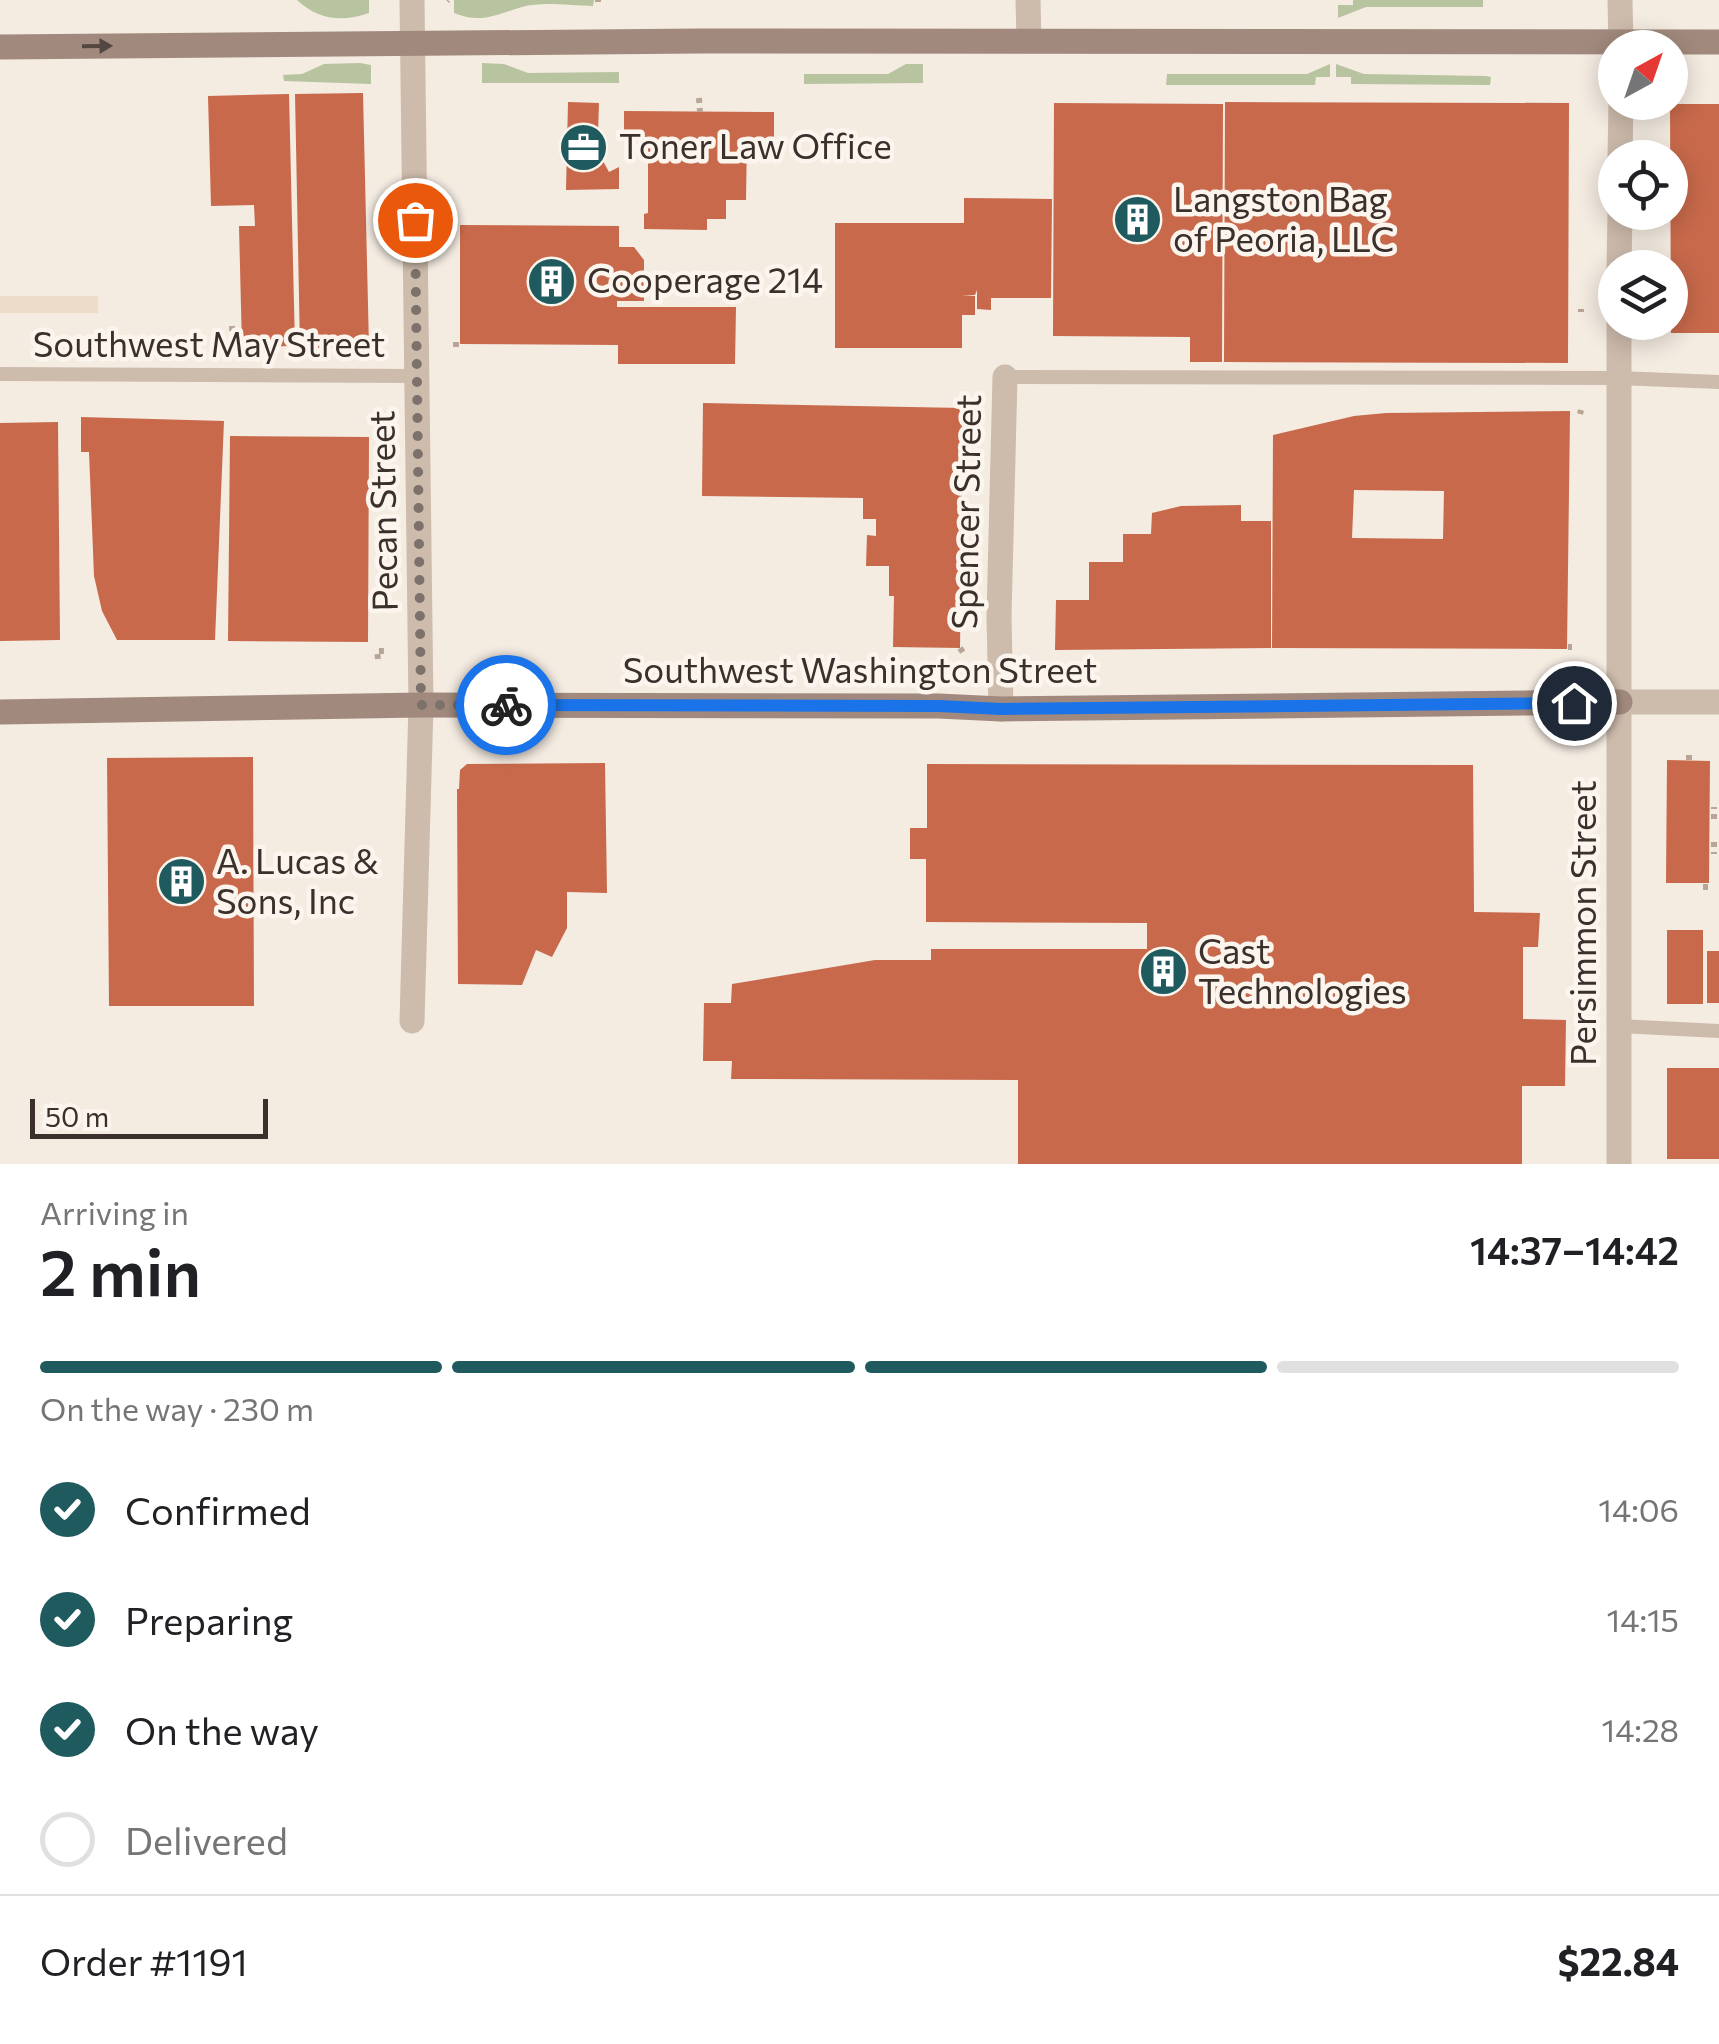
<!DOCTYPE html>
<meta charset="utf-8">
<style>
:root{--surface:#fff;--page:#f6f6f6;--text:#202124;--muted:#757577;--line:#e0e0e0;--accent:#1f5a5e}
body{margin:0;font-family:Commissioner,sans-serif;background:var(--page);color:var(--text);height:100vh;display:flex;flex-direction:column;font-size:38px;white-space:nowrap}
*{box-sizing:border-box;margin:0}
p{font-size:32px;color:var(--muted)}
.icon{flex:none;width:55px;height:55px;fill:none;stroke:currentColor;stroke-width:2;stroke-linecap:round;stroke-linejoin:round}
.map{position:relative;height:1164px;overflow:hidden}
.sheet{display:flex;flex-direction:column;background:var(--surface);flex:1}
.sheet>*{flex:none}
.needle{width:65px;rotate:40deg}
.fabs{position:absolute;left:1598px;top:30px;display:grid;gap:20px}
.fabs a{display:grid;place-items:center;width:90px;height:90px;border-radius:50%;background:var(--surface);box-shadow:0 5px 25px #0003;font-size:50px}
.scale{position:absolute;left:30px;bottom:25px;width:238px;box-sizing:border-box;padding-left:10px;border:5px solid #3b302b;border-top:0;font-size:28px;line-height:35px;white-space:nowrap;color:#3b302b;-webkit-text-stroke:8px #fbf5ee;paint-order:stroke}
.pin{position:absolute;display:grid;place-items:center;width:85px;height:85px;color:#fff;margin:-42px;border:5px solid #fff;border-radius:50%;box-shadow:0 2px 10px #0007}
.courier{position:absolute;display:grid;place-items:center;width:100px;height:100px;margin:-50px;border:8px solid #1a73e8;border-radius:50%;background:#fff;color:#222;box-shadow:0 2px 12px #0007}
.summary em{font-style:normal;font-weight:600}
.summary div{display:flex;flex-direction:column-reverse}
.summary{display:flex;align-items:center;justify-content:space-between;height:170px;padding:0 40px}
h1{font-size:65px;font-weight:600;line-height:75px}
.bar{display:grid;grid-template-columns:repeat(4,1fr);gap:15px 10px;align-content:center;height:120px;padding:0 40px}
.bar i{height:12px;border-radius:8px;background:var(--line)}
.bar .current{background:var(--accent)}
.bar p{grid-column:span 4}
.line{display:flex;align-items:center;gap:25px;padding:0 40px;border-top:2px solid var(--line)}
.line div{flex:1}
ol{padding:0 40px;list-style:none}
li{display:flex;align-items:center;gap:30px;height:110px}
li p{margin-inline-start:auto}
li .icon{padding:10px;border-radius:50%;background:var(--accent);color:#fff;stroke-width:4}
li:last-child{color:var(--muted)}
li i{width:55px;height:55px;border:5px solid var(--line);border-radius:50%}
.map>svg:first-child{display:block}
.green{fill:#b8c4a0}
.plaza{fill:#ecdcc8}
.building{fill:#c8694b;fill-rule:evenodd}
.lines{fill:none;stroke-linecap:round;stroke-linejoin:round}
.path{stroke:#b9a596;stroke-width:6;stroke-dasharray:5 5;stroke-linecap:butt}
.service{stroke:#cdbbac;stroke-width:14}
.minor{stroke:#cdbbac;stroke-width:25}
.tertiary{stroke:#cdbbac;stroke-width:25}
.secondary{stroke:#a18a7d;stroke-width:25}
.oneway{fill:#544640}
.done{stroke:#7c716b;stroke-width:10;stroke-dasharray:0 18}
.route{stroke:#1a73e8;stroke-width:12}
.labels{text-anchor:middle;stroke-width:9;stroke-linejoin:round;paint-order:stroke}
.poi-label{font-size:35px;fill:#3b302b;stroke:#fbf5ee;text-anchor:start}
.street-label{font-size:35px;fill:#3b302b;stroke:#fbf5ee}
</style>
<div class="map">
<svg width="1719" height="1164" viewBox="0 0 1719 1164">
<rect width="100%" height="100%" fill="#f4ebe1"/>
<path class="green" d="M297,0h72v13c-28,10 -52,6 -72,-13z
M454,0h140l-1,6c-21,0 -51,-5 -71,1 -27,8 -40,17 -68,6z
M1353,0h130v7h-117l-28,11v-13h15z
M360,63l11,2v19l-87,-3 -1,-6 19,-1 22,-10z
M482,63l22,1 24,9 91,-1v11h-137z
M906,64h17v19l-119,1v-10h84z
M1330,64v13h-14l-1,8h-149l1,-11h140z
M1336,64l28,10 122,2 5,1 -1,8 -139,-1v-7h-15z"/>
<path class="plaza" d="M0,296h98v17h-98z"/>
<path class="building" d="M363,93l6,254 -69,1 -5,-254z
M289,94l6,252 -53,1 -3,-121h16l-1,-21 -43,1 -3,-110z
M568,102l31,1 -1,31 7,11 -8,5 12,22 10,-5v22l-53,1z
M1225,102l344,1 -1,260 -344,-1z
M1054,103l169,1 -1,258h-32v-25l-137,-1z
M1670,104h49v229h-48z
M624,111l150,1v26h-27l-1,62h-20v19h-19v11l-63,-1v-15l4,-1v-76h-24z
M964,198l88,1 -1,99h-60v12l-14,-1v-19l-2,5h-13l13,1v19h-13v33h-127v-125h129z
M460,225l159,1v21h15l10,13v41h-27v6h119l-1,57h-117v-19l-158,-1z
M703,403l260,5 -3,240 -67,-1 1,-51h-5v-30h-23l1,-31 9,1v-17h-13v-21l-161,-2z
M1570,411l-3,238 -295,-1 1,-213 81,-19 32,-3zM1354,490l90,1 -1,48 -91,-1z
M81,417l143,4 -9,219h-98l-15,-29 -8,-35 -5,-124h-8z
M58,422l2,218 -60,1v-218z
M230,436l139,1 -1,205 -140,-1z
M1241,505v16h30v127l-216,2 1,-50h33v-38h34v-28h28l1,-21 29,-7z
M253,757l1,249h-145l-2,-248z
M1667,760l43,1 -1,122h-43z
M605,763l2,130 -40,-1v36l-15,29 -16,-7 -14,35 -64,-1 -1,-195h2l1,-19 7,-6z
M927,764l546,1 1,147 66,1 -2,34h-15v72l43,1 -1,66h-43v78h-504v-84l-287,-1 1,-18h-29l1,-58h27l1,-19 143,-24h56v-11h216v-26l-221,-1v-63h-16v-31h17z
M1667,930h36v74h-36z
M1707,951h12v52h-12z
M1667,1068h52v91h-52z"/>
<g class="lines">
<path class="path" d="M447,1l1,-1
M598,2v-2
M699,98l1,14
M1581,312v-3
M232,326l1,19
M456,347v-7
M1580,414l1,-4
M1568,647h4
M960,648l4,6
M378,659l-1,-8h8
M1689,760v-5
M1714,819v-12
M1714,842v12
M1703,887h10"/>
<path class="service" d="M0,374l417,2
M1005,377l613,1 101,4
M1619,1026l100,5"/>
<path class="minor" d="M412,0l9,705 -9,316
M1028,0l1,41
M1620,0l1,48
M1620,158l1,-56
M1619,268l1,-56
M1619,322v842
M1001,709l-2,-92 6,-240"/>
<path class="tertiary" d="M1620,702h99"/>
<path class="secondary" d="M0,47l699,-6 1020,1
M0,712l421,-7 518,1 62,3 619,-7"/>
</g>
<defs><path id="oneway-solid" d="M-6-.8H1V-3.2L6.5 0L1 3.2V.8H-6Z" transform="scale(2.5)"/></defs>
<use class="oneway" href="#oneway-solid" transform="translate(97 46) rotate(-1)"/>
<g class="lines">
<path class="done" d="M415,220l6,485h85"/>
<path class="route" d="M506,705l433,1 62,3 573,-6"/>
</g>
<defs>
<symbol id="office-disc" viewBox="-11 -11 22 22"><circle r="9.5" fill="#1f5a5e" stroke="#fbf5ee"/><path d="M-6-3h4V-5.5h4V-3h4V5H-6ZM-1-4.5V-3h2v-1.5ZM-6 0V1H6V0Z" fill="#fff"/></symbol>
<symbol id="building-disc" viewBox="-11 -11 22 22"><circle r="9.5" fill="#1f5a5e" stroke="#fbf5ee"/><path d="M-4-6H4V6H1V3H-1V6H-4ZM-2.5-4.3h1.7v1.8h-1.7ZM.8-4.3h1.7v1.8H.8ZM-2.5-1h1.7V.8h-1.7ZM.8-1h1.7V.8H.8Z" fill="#fff"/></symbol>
</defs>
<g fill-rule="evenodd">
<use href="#office-disc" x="556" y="120" width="55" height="55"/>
<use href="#building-disc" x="1110" y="192" width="55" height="55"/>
<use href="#building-disc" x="524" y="254" width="55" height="55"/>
<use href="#building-disc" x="154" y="854" width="55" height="55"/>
<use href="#building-disc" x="1136" y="944" width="55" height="55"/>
</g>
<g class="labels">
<g class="poi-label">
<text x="619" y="159">Toner Law Office</text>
<text x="1173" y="212">Langston Bag<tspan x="1173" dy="40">of Peoria, LLC</tspan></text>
<text x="587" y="293">Cooperage 214</text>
<text x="216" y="874">A. Lucas &amp;<tspan x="216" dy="40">Sons, Inc</tspan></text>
<text x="1198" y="964">Cast<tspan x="1198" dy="40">Technologies</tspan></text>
</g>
<g class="street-label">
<text x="209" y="357">Southwest May Street</text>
<text transform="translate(384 511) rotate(-91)" y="12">Pecan Street</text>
<text transform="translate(967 512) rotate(-89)" y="12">Spencer Street</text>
<text x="860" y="683">Southwest Washington Street</text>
<text transform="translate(1584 923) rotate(-90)" y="12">Persimmon Street</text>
</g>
</g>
</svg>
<div class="fabs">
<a><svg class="needle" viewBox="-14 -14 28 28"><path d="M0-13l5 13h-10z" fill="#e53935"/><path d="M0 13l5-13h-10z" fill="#757577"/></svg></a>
<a><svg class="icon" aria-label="locate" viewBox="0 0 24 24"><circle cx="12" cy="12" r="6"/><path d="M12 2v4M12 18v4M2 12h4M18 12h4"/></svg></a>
<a><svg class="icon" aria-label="layers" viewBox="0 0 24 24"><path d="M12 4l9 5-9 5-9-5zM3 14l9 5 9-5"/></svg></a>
</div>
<div class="scale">50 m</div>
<div class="pin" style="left:415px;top:220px;background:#ea580c"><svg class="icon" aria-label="bag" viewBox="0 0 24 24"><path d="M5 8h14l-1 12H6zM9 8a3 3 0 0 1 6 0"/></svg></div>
<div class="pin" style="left:1574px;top:703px;background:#1f2937"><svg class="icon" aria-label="home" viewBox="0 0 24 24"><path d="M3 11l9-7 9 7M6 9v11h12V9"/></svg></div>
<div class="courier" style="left:506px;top:705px"><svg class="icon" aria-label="bike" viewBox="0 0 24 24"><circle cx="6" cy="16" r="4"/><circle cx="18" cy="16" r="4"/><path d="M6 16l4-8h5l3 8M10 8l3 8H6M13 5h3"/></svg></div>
</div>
<section class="sheet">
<div class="summary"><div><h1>2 min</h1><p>Arriving in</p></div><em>14:37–14:42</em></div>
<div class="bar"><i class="current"></i><i class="current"></i><i class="current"></i><i></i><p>On the way · 230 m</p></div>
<ol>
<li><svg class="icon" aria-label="check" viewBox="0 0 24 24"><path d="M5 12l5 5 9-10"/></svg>Confirmed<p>14:06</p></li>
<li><svg class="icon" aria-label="check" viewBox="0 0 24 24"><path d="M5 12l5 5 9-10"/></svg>Preparing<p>14:15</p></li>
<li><svg class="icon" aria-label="check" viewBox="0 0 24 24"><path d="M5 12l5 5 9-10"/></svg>On the way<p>14:28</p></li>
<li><i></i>Delivered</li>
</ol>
<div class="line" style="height:130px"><div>Order #1191</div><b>$22.84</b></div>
</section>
